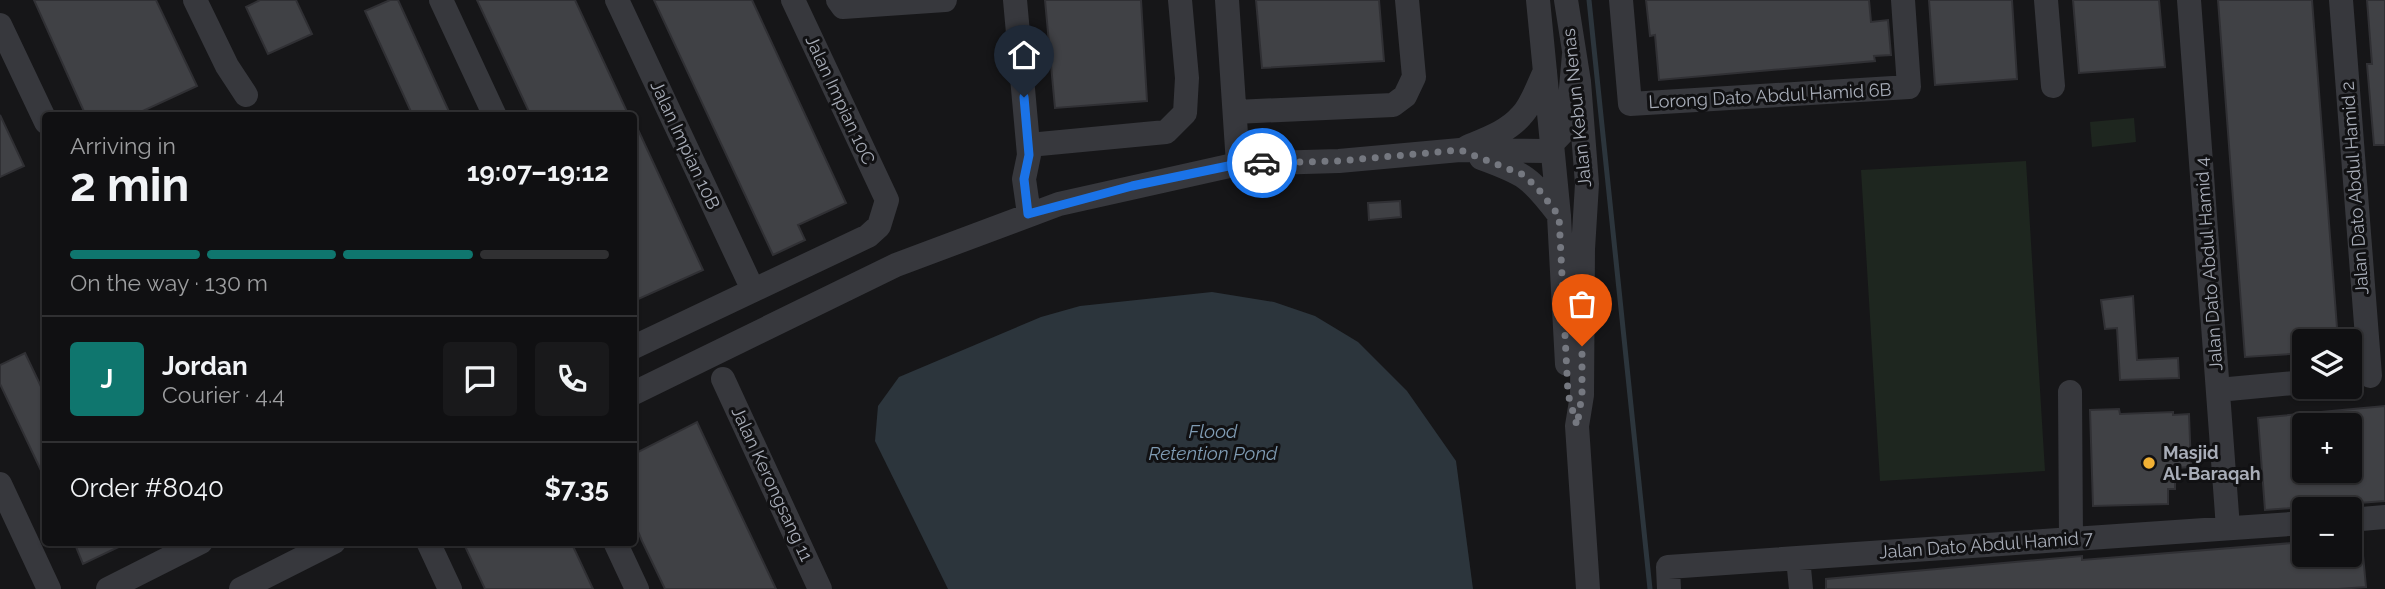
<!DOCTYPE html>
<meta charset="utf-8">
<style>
:root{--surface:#101012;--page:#19191b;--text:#f1f3f6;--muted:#9c9d9f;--line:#303032;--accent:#0f766e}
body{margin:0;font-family:Raleway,sans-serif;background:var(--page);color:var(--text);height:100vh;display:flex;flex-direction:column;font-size:26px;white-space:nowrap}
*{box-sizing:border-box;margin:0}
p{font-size:23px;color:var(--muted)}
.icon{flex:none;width:38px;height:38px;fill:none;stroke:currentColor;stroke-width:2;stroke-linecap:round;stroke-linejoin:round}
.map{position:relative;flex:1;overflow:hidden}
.drawer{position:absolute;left:42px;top:112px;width:595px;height:434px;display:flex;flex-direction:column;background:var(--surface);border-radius:7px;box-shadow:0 2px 5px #0004,0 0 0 2px var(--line)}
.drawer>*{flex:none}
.tools{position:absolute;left:2292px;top:329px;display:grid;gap:14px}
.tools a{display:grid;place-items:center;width:70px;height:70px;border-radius:7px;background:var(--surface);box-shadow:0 2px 5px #0004,0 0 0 2px var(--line);font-size:35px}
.pin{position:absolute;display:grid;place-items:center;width:60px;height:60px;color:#fff;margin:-72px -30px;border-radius:50% 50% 50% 0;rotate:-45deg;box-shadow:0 0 7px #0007}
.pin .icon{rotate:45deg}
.courier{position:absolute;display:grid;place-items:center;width:70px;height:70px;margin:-35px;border:5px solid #1a73e8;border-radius:50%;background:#fff;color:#222;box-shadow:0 2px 9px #0007}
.summary em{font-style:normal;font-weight:700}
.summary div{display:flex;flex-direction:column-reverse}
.summary{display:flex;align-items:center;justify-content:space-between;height:119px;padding:0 28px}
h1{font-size:46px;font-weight:700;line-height:52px}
.bar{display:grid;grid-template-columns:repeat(4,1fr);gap:10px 7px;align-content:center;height:84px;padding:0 28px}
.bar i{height:9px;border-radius:5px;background:var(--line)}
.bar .on{background:var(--accent)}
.bar p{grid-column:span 4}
.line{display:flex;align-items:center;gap:18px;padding:0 28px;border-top:2px solid var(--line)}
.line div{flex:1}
.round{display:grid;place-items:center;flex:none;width:74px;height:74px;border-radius:7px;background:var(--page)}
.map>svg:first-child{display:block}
.green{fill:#1e261f}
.water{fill:#2c353c}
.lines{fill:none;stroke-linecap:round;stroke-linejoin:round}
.stream{stroke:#2c353c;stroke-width:5}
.building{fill:#404145;stroke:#303034;stroke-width:2;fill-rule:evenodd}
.minor{stroke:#37383d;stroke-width:24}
.done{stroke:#757880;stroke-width:7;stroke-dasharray:0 12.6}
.route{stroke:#1a73e8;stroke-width:9}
.poi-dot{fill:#f2b134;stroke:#111113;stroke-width:2.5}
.labels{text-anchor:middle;stroke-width:6;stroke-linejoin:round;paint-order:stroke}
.street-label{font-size:18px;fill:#a8adb8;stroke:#111113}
.poi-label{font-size:18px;font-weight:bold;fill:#a8adb8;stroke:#111113;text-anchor:start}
.water-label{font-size:19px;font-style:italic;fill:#7f9bb3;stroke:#111113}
</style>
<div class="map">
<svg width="2385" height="589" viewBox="0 0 2385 589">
<rect width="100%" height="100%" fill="#161618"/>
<path class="green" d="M2134,118l2,24 -44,5 -2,-25z
M2026,161l19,310 -165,10 -19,-311z"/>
<path class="water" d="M1212,292l62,10 41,14 43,26 49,49 49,70 17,128h-525l-73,-148 3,-35 21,-29 142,-60 39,-11z"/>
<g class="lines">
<path class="stream" d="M1589,0l61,589"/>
</g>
<path class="building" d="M34,0h122l41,86 -65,30h-46z
M260,0h36l16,34 -44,20 -22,-47z
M390,0h8l53,116h-38l-48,-105z
M477,0h98l54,116h-98z
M654,0h98l94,203 -48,22 7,15 -32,15z
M1045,0h96l6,101 -92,7z
M1256,0h123l5,61 -122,7z
M1646,0h223l2,22 17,-2 3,35 -17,1 1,5 -216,19 -4,-45 -5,1z
M1929,0h83l5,79 -82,6z
M2073,0h86l6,67 -86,6z
M2218,0h94l26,341h-33v12l-60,4z
M2367,0h18v145h-11l-7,-81h5z
M0,115l24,51 -24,11z
M634,121l69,149 -69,31z
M1400,201l1,16 -32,3 -1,-17z
M2133,296l4,64 41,-2 1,20 -59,2 -3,-52 -12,1 -4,-29z
M25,353l21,44v84l-46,-97v-19z
M2385,406v95l-120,9 -7,-92zM2305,425h45v46h-45z
M2119,409l1,5 53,-2v3l16,-1 2,53 -16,1v21h-7v15l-75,2 -3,-96z
M697,422l7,15 72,152h-111l-23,-48 -8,-19v-68z
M74,542h55l-46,22z
M463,542h108l22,47h-108z
M2305,542v13h58l3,32 -28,2h-512v-10l256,-23v4z"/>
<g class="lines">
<path class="minor" d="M195,0l32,66 19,29
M441,0l54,116
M617,0l136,290
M838,0l5,7 102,-7
M1015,0l14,155 -5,24 5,35
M1227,0l11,164
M1538,0l21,216 8,148
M1566,0l13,82 8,102 -4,65 -1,146 -5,31 11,163
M1621,0l9,104 279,-17 -6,-87
M2046,0l7,86
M2189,0l39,528
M2341,0l29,376
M0,25l46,97
M1235,112l158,-7 12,-9 9,-19 -7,-77
M1029,145l137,-13 19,-19 2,-35 -7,-78
M1467,147c19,-8 40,-15 54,-31 11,-11 17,-31 24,-45
M1481,158c44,16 49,19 78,57
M634,347l234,-111 11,-10 8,-26 -94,-200
M723,379l97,210
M2218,390l87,-8
M2070,392l1,147
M634,393l262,-128 163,-61 179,-40 101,-3 121,-11 85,1 21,-22 2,-7 6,-68
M0,484l49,105
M2350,520l35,-3
M428,542l22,47
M615,542l22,47
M1798,558l3,31
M108,589l93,-47
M241,589l93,-47
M1669,589l-1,-22 637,-44"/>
</g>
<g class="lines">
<path class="done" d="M1262,163l77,-2 121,-11 64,25 15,15 20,26 9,178 9,32 5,-31v-49"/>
<path class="route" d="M1024,97l5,58 -5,24 4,35 104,-28 106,-22 24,-1"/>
</g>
<circle class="poi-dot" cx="2149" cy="463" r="7"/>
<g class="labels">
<g class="street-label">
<text transform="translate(1770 96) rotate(-3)" y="6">Lorong Dato Abdul Hamid 6B</text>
<text transform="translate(840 100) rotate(65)" y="6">Jalan Impian 10C</text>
<text transform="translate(1577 108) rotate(-96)" y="6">Jalan Kebun Nenas</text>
<text transform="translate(685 145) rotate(65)" y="6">Jalan Impian 10B</text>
<text transform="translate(2355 188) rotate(-94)" y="6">Jalan Dato Abdul Hamid 2</text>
<text transform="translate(2209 264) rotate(-94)" y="6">Jalan Dato Abdul Hamid 4</text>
<text transform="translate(772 484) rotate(65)" y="6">Jalan Kerongsang 11</text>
<text transform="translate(1986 545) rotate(-4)" y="6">Jalan Dato Abdul Hamid 7</text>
</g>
<g class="poi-label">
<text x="2163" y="459">Masjid<tspan x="2163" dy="21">Al-Baraqah</tspan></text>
</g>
<g class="water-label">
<text x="1213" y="438">Flood<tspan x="1213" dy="22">Retention Pond</tspan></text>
</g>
</g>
</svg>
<div class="tools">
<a><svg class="icon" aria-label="layers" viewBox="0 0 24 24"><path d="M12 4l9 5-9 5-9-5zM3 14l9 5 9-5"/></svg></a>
<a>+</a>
<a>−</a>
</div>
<div class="pin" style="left:1582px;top:346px;background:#ea580c"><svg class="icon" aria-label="bag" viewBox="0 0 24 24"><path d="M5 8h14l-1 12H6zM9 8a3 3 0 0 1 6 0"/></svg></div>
<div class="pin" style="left:1024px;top:97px;background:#1f2937"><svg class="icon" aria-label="home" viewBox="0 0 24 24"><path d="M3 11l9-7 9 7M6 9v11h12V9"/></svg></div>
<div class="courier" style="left:1262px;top:163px"><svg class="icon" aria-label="car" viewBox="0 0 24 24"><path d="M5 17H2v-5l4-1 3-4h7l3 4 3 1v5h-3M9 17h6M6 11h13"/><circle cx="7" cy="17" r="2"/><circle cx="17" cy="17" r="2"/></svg></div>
<section class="drawer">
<div class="summary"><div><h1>2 min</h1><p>Arriving in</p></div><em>19:07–19:12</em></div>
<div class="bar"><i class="on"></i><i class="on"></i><i class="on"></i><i></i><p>On the way · 130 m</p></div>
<div class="line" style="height:126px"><b class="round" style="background:var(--accent);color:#fff">J</b><div><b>Jordan</b><p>Courier · 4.4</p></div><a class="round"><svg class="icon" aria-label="chat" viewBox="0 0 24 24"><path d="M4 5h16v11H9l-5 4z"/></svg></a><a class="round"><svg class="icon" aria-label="phone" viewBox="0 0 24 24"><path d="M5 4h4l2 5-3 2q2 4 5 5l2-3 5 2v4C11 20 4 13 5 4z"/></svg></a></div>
<div class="line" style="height:91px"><div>Order #8040</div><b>$7.35</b></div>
</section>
</div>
